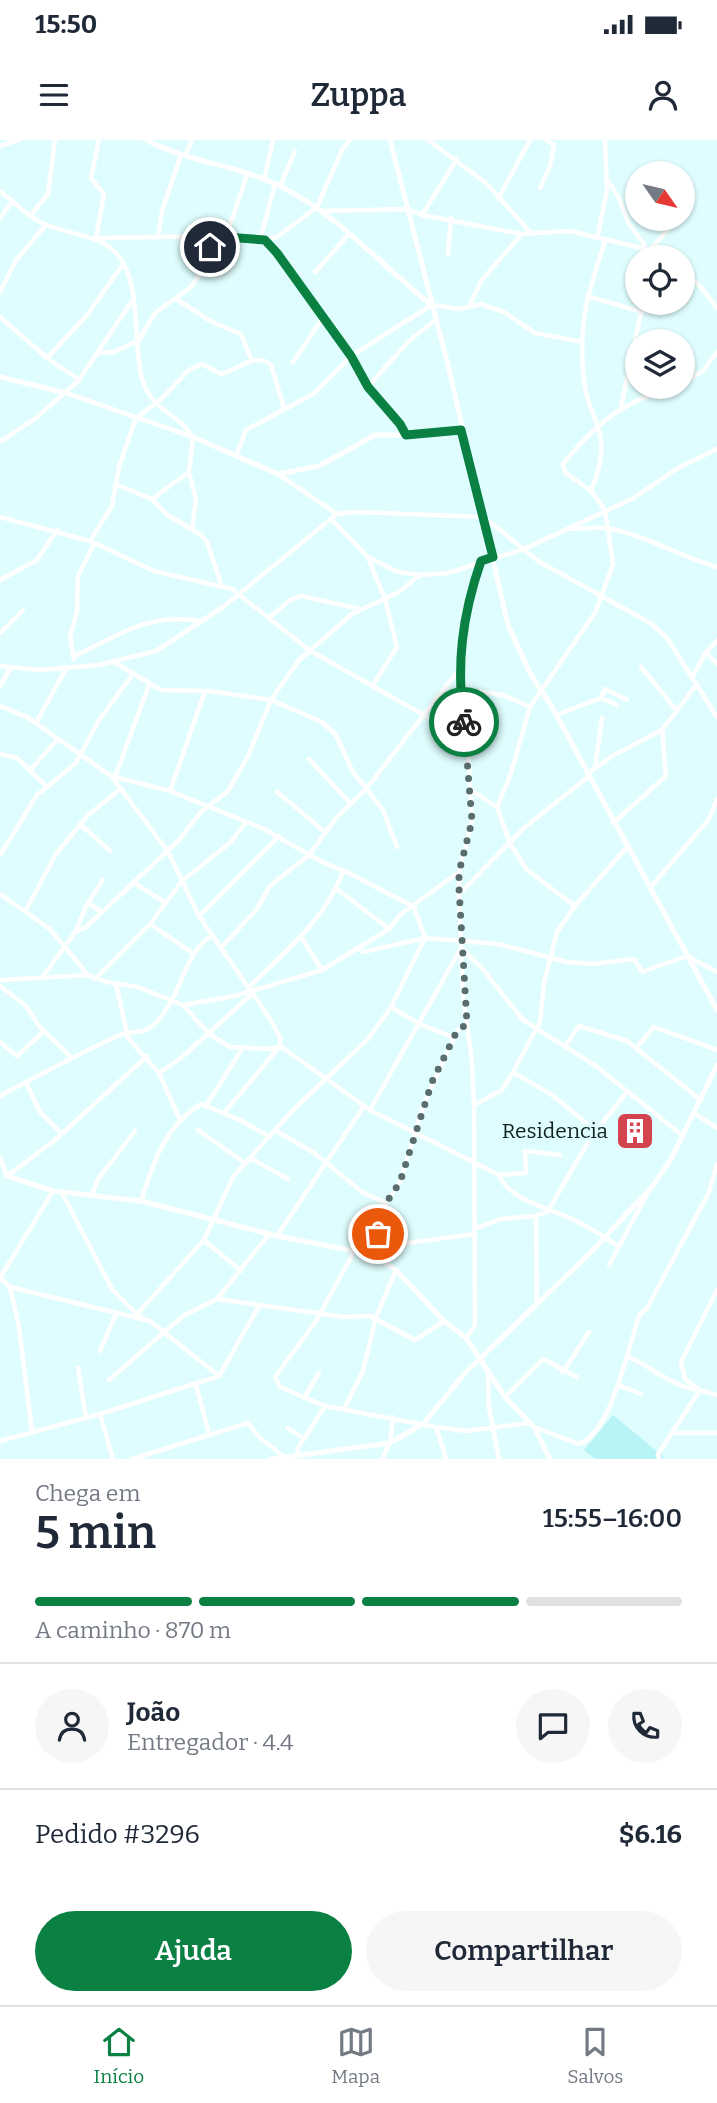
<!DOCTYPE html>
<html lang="pt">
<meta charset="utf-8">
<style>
:root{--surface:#fff;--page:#f6f6f7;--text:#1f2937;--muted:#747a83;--line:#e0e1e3;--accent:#0b8043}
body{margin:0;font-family:Bitter,serif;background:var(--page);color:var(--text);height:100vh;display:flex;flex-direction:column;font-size:26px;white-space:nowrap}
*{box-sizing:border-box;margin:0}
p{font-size:23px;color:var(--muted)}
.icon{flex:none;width:38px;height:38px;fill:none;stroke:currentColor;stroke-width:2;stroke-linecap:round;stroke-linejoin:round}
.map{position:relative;height:1319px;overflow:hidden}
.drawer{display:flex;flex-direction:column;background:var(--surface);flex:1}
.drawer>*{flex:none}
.needle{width:46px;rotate:124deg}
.buttons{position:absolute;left:625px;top:21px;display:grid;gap:14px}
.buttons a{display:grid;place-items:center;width:70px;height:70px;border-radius:50%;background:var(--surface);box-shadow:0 2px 5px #0004;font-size:35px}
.pin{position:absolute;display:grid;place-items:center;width:60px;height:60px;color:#fff;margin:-30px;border:4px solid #fff;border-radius:50%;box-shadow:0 2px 7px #0007}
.courier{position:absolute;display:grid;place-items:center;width:70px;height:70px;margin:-35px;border:5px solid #0b8043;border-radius:50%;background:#fff;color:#222;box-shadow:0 2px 9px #0007}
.summary em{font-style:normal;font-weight:600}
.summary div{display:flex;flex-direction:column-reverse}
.summary{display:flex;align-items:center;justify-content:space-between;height:119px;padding:0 35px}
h1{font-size:46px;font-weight:600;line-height:52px}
.bar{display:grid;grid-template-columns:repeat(4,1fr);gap:10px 7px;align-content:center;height:84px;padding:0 35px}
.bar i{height:9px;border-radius:5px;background:var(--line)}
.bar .current{background:var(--accent)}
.bar p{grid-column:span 4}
.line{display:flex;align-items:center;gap:18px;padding:0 35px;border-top:2px solid var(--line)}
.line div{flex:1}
.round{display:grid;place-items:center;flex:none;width:74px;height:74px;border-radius:37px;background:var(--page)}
.button{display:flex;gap:14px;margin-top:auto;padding:14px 35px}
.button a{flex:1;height:80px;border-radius:42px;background:var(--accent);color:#fff;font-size:28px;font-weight:600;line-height:80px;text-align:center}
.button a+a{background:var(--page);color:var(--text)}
.status{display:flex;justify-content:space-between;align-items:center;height:49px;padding:0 35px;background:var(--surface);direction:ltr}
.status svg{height:19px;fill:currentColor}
header{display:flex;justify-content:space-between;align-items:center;height:91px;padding:0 35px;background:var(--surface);font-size:32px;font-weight:600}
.tab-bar{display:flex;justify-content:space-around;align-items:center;height:98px;border-top:2px solid var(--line);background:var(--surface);font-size:19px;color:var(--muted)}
.tab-bar a{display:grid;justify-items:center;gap:4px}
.tab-bar .current{color:var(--accent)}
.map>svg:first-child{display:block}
.green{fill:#b8f4f6}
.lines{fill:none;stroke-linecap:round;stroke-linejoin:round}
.minor{stroke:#fff;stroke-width:4.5}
.tertiary{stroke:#fff;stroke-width:5}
.done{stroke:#596d6e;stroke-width:7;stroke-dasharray:0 12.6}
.route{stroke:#0b8043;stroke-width:9}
.labels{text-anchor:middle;stroke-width:6;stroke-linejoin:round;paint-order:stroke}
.poi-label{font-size:21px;fill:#112020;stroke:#dffdfe;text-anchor:end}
</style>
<div class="status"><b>15:50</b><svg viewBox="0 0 49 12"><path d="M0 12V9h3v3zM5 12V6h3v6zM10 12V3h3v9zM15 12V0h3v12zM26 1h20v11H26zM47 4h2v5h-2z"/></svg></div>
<header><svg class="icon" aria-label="menu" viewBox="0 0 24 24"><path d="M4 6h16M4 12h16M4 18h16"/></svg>Zuppa<svg class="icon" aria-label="person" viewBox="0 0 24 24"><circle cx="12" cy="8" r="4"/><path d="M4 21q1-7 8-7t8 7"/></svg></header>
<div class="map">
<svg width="717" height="1319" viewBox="0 0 717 1319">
<rect width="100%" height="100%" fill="#dffdfe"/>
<path class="green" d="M613,1275l51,42 -2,2h-67l-11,-9z"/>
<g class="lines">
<path class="minor" d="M428,0l58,43 44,49
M0,6l18,-6
M185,16l7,-16
M264,40l9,-40
M608,41l11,17 10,26 15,20 1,13
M280,46l15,-35
M540,48l10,-22 4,-21 -8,-5
M0,51c15,12 29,27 47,34 23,10 51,9 69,28 27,29 16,90 26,125 9,34 37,35 51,59l-4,35 7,28 -4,29
M498,59l32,-59
M322,71l85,-2 15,6 99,19 49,-3 80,19 11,7
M682,72l12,-14
M422,75l35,-56
M30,76l18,-22 7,-54
M0,78l13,-17
M226,96l21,-61
M158,97l4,-26 19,-56
M95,98l131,-2 34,5 17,-4 40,-30 25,-57 8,-10
M96,98l8,-44 -13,-16 8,-38
M597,98l10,-47 -2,-51
M260,100l15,-56
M265,100l12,13 74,103 17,31 32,37 6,11
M650,110l27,-31
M448,115l3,-37
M315,132l34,-38
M682,132l17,13 18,23
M0,152l16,-32 30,-35
M587,156l55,16
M176,159l36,23 29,12 11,27
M433,165l27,4 21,-5 23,8 31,21 47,9
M469,167l12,-26 40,-46
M0,177l47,41 32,22
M98,213l16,-1 25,-12 16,-27 36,-26 14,-20 7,-31
M47,218l41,-44 35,-50
M293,222l29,-43
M682,244l21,-13 14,-19
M368,246l41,-45 25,-20
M621,267l22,-104
M0,302l36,-24 43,-38 53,-79
M236,316l10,-26 67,-36 38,-38 79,-50
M278,334l59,40
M115,344l37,15 14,15 35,21 6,7 14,42
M591,351l-25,-18 -3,-8 3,-5c33,-39 58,-59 108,-73
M152,359l37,-27
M0,377l90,24 64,30 78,18 77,61 157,89
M331,379l37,38 30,15 22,3 28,-2 76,-24 108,-50 46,-31 39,-19
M567,389c16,0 30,-3 45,0 35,7 69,28 105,38
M90,401l22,-35 7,-39 17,-49 24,-18 29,-30 13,-6 19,10c17,-4 35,-23 50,-9l13,43
M368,418l17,41 12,48 -24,38
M0,440l37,-20 20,-30
M269,478l21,-18 11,-4 59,13
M0,493l23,-23
M706,512l11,12
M73,517c49,-23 72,-44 129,-36
M74,519l-4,-23 7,-24 1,-36 16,-32
M114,522l47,28 48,1 62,9 51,22 14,13 17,37 30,38 14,37
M0,526l40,4 59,-5 57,-14 67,-44 114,-93 19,-2 128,5 54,44 114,63 15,14 50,79
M641,527l36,44
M692,538l14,-26 11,-11
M0,547l10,-19
M460,549l43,6 27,12
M601,558l4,-9 22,11
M0,566l27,11 84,59 59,15 92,37 60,34 27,11 65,34 11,31 -34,69 -23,32 -75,71 -60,67 -29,63 -67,74 5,4
M556,575l45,-17 16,7
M36,583l31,-56
M0,614l17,4 30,29
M309,619l42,45
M595,628l7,-50
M31,629l27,-30
M587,634l27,-19 48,-25 35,-46
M112,637l55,73 32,66 69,100 12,21v9l90,64 129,65c12,29 59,34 83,49 13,7 26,15 37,23
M115,637l34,-92
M470,649l27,18 13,36 16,26 49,37
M170,651l35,-100
M277,652l48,40
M497,667l13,-31 20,-69 66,-96 17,-47 -8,-54 -14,-19c26,-64 -4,-65 -8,-119 -4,-55 6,-81 22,-131
M613,683l53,-47 -4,-46
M80,684l30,27
M0,715l37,-60 39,-32 23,-43 33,-45
M133,742l33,21
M650,748l59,-69 8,-20
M337,749l52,40
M0,754l50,35 38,46
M459,754l66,-67 63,-50
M88,763l14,9
M26,770l30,-56 31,-38 33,-27
M199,776l80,-80
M150,784l44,30
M76,791l10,-25 17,-26
M302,798l20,32
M221,808l36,-39 13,-23 39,-31 27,-37 30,-29 92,-118
M359,809l4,3 62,-14 73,6 69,18 26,2 41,-5 8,13 45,-16 30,16
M43,836l33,-45 9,-3 93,-87 23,-29 27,-21 20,-35 23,-56 28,-40 53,-46 45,-21 23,-18
M95,839l55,-55 32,-43 48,-38 16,-21
M0,840l88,-5 19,7 31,5 45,18 25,28 22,14 42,2 8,-3
M116,844l12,54 31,35 21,47
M0,846l26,20 13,20 33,32
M249,847c38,-37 75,-66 95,-117
M183,865l52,-9 87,-26 67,-41 12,-15 58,-42
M391,867l29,17 34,14
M0,902l17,14 27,-25
M566,905l13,-19 48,15 74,59
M637,907l17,-20 63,23
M513,932l39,23 43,35
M159,933l22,-15 72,-65
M26,943l14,29 21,21
M0,956c39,-21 80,-43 120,-61 10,-5 23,-1 31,-8 32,-26 30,-74 62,-92
M207,964l35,-55
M474,965l28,-15 11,-18 27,-50 4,-39 13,-51 18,-26 52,-59
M370,970l91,-162 20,19 42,53 73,46 87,70
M224,973l56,-67
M694,973l23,15
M198,990l47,33
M276,991l37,21 49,40 24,11
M250,1018l38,21
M499,1035l27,-2 -1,-22 35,4
M7,1036l47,-35 93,-85
M62,1053l50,96 25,25
M92,1055l6,-16 37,-48
M141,1061c12,-38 24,-75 60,-97l39,16 30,17
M536,1076l1,89
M474,1089l26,-10 36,-3 12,-5 43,-74 36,-45
M277,1096l87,-130
M204,1100l37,31
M376,1107l99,-13
M355,1110l-39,71 -41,56 5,10 45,19 111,21 30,4 63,-8
M375,1115l11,-52 14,-21 23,-76 34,-75 10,-7
M609,1125l37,-69
M0,1138l10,9 140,34 69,55
M0,1138l53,-87
M10,1147l9,40 13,105
M217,1159l127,18 26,-1 45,24 29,-19
M466,1198l9,-13 -1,-220 -2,-43 -9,-67 -4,-100v-23l13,-51 -4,-72 -10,-78 8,-66 15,-44
M100,1211l16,-37
M627,1216c25,11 45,31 73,34
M78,1228l8,50
M563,1232l26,-40
M488,1235l1,33 10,51
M109,1240l74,-64 34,-17 52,-65
M196,1245l13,49
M618,1245l23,9
M700,1250l-15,-11 -4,-17 36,-72
M505,1257l38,-38 34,18
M304,1258l15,-25
M344,1269l19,-38 13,-54 20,-47
M100,1274l13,45
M436,1287l10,32
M534,1287l45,17c33,-11 49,-99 61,-130l6,-4 63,-118 8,-28
M288,1288l16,11
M674,1293h43
M0,1301l100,-27 119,-38 40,-70
M297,1314l1,-6 27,-42
M132,1319l116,-36 11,14 24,19
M382,1319l8,-16 3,-26
M659,1319l-1,-5 42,-64 17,5"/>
<path class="tertiary" d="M146,0c42,22 90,25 132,45 58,28 102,79 152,119
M390,0l59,229 59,256 23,50 21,32 165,303
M0,237l66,16 127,44 85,37 41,-8 56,-31h51l35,-5
M0,1018l7,18 46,15 88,10 136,35 98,19 21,15 48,51 22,17 39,59 29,30 16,32
M271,1319l119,-16 33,-19 42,-51 126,-121 60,-64 20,-29 46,-94"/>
</g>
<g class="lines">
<path class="done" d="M378,1094l8,-31 14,-21 32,-100 25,-51 10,-7 -8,-136v-16l13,-51 -8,-99"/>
<path class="route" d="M210,107l2,-11 53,4 12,13 74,103 17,31 32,37 6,11 55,-5 32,127 -12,4c-19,55 -25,104 -17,161"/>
</g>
<defs>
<symbol id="building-square" viewBox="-11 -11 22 22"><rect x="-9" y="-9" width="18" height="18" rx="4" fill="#d4444f" stroke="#dffdfe"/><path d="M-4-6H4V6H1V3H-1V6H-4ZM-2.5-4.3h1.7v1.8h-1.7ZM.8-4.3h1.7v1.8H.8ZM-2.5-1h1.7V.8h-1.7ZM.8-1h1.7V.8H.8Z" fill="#fff"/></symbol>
</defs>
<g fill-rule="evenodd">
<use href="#building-square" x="613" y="969" width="44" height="44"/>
</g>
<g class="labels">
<g class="poi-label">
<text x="608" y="998">Residencia</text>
</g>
</g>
</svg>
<div class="buttons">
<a><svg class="needle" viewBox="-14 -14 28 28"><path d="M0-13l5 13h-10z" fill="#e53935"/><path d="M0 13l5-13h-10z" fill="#747a83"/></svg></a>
<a><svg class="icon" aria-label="locate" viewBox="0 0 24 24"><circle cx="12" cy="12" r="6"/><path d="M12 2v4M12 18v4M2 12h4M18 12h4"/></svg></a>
<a><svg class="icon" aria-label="layers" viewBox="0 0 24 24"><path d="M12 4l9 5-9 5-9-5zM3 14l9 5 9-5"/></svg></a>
</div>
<div class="pin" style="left:378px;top:1094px;background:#ea580c"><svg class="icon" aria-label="bag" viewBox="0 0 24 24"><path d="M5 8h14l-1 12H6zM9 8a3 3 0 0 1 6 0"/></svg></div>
<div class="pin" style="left:210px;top:107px;background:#1f2937"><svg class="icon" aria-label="home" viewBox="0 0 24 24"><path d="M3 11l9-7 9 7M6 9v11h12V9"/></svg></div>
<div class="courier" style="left:464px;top:582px"><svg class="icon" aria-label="bike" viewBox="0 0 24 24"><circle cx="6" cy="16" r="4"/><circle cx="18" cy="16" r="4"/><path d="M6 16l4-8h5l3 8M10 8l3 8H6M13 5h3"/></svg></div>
</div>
<section class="drawer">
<div class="summary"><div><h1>5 min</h1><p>Chega em</p></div><em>15:55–16:00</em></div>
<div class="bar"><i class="current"></i><i class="current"></i><i class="current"></i><i></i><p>A caminho · 870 m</p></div>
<div class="line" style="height:126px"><a class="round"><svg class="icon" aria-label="person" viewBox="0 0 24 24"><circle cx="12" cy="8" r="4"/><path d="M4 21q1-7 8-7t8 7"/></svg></a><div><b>João</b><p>Entregador · 4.4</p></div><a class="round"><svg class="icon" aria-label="chat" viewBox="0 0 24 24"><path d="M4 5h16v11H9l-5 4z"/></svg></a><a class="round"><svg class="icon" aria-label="phone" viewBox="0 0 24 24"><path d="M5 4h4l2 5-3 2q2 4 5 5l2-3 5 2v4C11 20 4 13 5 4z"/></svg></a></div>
<div class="line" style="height:91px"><div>Pedido #3296</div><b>$6.16</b></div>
<div class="button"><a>Ajuda</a><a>Compartilhar</a></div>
</section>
<nav class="tab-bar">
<a class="current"><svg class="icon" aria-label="home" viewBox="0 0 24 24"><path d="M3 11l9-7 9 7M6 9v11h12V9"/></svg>Início</a>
<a><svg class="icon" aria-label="map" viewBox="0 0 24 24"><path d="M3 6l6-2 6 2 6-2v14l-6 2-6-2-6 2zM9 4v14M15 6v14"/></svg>Mapa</a>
<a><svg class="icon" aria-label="saved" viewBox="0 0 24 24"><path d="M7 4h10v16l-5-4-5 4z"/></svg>Salvos</a>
</nav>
